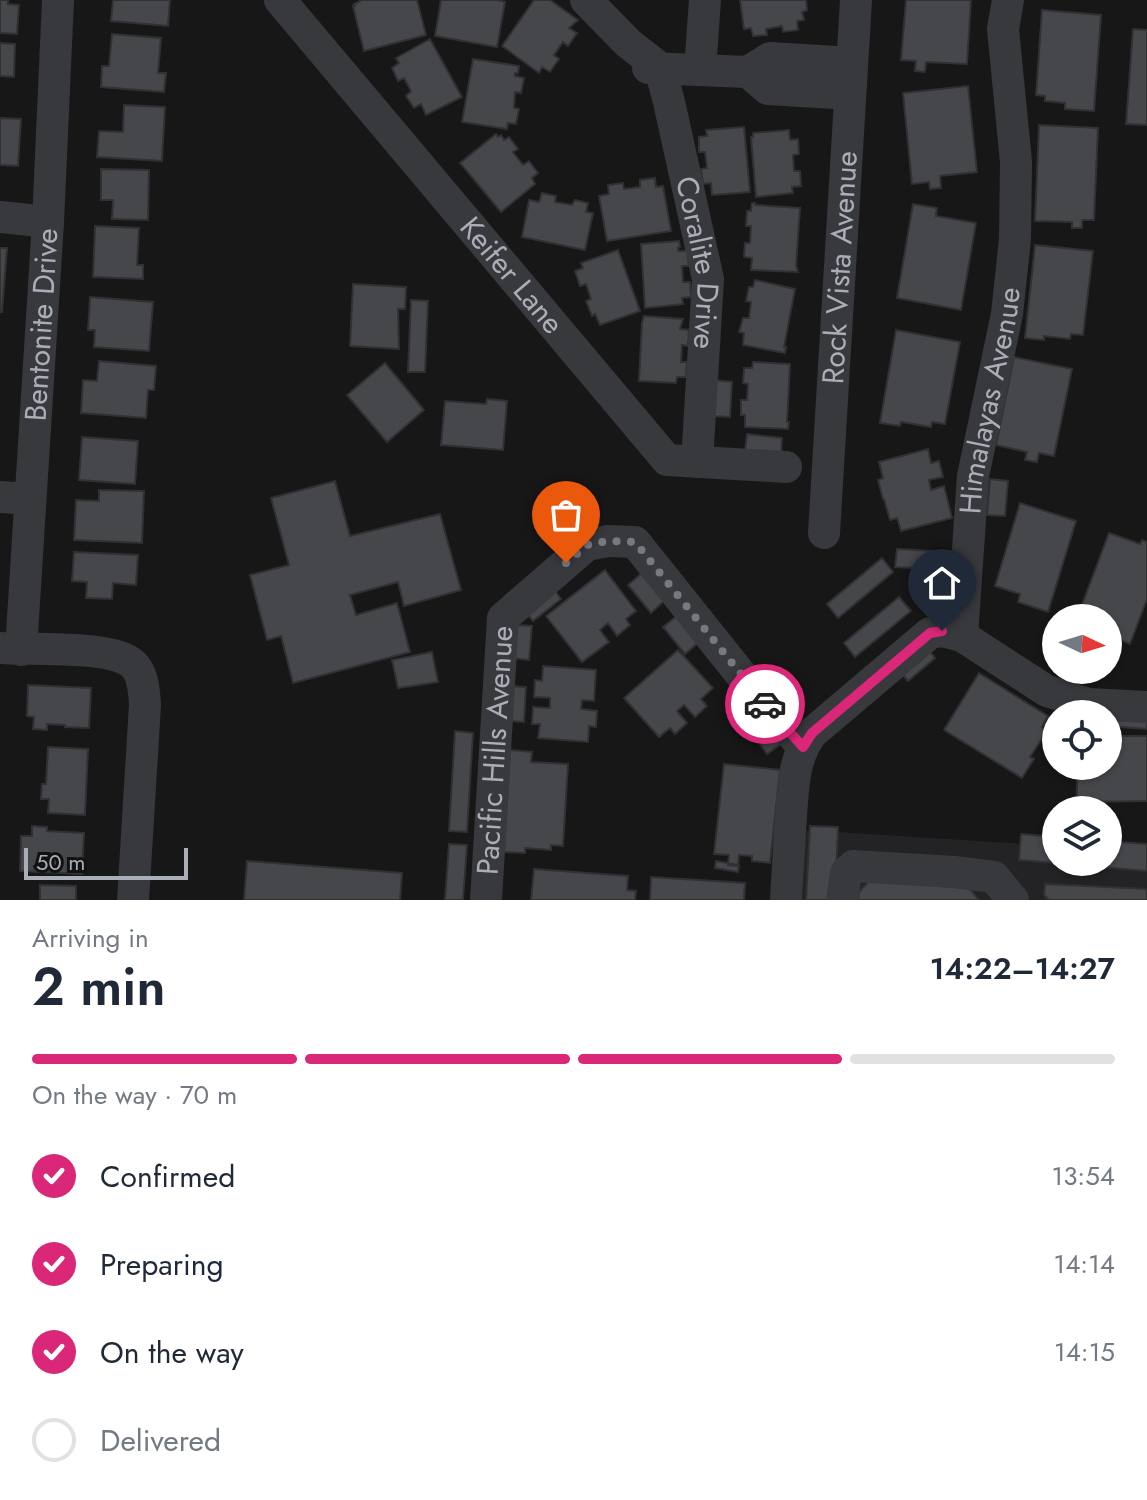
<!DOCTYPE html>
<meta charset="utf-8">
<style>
:root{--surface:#fff;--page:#f2f2f3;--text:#1f2937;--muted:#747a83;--line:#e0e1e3;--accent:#db2777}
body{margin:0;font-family:Jost,sans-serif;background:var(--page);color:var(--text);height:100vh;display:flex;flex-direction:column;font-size:30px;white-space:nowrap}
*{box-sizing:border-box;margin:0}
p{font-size:26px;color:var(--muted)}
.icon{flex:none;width:44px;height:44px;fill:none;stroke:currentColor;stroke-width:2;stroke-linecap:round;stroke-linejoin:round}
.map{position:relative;height:900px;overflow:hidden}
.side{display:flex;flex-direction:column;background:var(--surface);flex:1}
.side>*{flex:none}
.needle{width:52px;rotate:94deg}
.fabs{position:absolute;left:1042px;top:604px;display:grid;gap:16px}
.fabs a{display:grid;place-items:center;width:80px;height:80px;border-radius:50%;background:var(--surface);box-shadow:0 2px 6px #0004;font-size:40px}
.scale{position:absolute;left:24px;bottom:20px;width:164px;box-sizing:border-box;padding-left:8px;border:4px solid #aaaeb7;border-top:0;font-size:22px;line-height:28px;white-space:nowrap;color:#aaaeb7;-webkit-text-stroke:6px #121213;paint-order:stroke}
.pin{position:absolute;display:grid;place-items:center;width:68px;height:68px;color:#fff;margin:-82px -34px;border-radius:50% 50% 50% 0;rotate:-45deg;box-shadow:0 0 8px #0007}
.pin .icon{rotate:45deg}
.courier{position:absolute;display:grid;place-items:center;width:80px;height:80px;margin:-40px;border:6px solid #db2777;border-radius:50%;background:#fff;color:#222;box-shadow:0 2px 10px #0007}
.head em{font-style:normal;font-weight:600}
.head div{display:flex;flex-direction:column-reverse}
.head{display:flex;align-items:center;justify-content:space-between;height:136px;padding:0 32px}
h1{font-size:52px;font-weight:600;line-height:60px}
.bar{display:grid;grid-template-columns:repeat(4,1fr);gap:12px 8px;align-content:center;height:96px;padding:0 32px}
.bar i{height:10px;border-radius:6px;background:var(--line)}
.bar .active{background:var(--accent)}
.bar p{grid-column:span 4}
ol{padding:0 32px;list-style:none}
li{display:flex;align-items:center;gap:24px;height:88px}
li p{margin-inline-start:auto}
li .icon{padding:8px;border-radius:50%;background:var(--accent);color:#fff;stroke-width:4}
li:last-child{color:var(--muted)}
li i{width:44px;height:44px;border:4px solid var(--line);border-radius:50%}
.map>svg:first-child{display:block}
.built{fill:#232325}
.building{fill:#46474b;stroke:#313134;stroke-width:2}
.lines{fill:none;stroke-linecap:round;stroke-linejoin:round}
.minor{stroke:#38393d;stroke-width:32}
.done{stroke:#77797f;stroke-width:8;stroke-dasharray:0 14.4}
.route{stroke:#db2777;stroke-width:10}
.labels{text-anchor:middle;stroke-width:7;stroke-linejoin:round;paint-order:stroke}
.street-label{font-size:30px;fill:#aaaeb7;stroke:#121213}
</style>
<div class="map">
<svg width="1147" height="900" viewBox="0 0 1147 900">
<rect width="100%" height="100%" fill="#171718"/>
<path class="built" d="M804,830l252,16v16h52l39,-10v48h-348z"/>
<path class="building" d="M0,0h8v4l11,1 -2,29 -17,-1z
M113,0h57l-2,26 -57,-5z
M362,0h55l9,35 -62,16 -11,-45h2l-1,-2z
M441,0h57l7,2 -8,45 -62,-11z
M534,0h16l28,20 -9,8 8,5 -9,13 -5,-4 -9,13 5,4 -9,13 -8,-5 -3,6 -37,-27z
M740,0h66l1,10 -5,2 2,8 -7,1 1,9 -15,2 -1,-6 -16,3 1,6 -14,1 -2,-8 -7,1z
M906,0h65l-4,64 -41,-2 -1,10 -10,-1 1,-10 -15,-1z
M1042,10l59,5 -7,96 -29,-2v-6l-20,-2v-5l-9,-1z
M1133,29l14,1v95l-21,-1z
M112,34l49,4 -3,35h8l-2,19 -63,-5 1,-21h7z
M430,39l32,58 -36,18 -5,-11 -7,4 -8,-12 5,-5 -7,-13 -6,3 -6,-13 7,-5 -3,-5z
M0,43l15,1 -1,33 -14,-1z
M473,59l46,7 -1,7h-3v3l9,2 -3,15 -6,-1 -1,16 5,1 -3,15 -8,-1 -1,6 -45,-7z
M968,86l9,86 -37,4 1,12 -11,1 -1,-7 -17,2 -9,-91z
M124,105l41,2 -3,54 -65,-4 2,-26 24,1z
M0,118l21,1 -3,47 -18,-1z
M1039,125l59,3 -4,92h-12v8h-10v-6l-37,-1z
M744,127l6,65 -38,3 -1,-12 -8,1 -2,-15 6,-1 -2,-16h-6v-15l8,-1 -1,-6z
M789,130l1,10 8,-1 1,15 -6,1 1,16h6l1,15 -9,1 1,6 -37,4 -5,-60h2v-4z
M496,134l2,3 3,-2 3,5 5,-3 9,12 -5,3 10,13 6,-4 9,12 -6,5 3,6 -34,28 -41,-49z
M101,169l48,1 -1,50 -36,-1 1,-19h-12z
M655,178l1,9 7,-1 8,45 -64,10 -8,-45 10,-2 -1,-9 15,-2 1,6 16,-2v-7z
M542,193l14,3 -1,6 17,3 3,-5 13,3 -2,9 7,1 -8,37 -63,-13 7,-37 10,2z
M752,203h3v2l45,3 -4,58 2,6 -47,-2 1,-12 -8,-1 1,-14h5l1,-17h-5l1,-15h4z
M913,204l24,4 -1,8 40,7 -15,87 -64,-12z
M95,226l44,2 -2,37h6v14l-50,-2z
M679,241l1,6 -2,1v3h9l2,15h-7l1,16h7l1,15 -9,1 1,6 -38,4 -4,-64z
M1035,245l58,6 -10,84 -12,-1 -1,5 -26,-3v4l-19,-2z
M0,248h7l-5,64h-2z
M618,250l22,61 -40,14 -5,-11 -3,2 -6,-15 5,-2 -5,-15 -6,2 -5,-15 8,-3 -2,-5z
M755,280l40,9 -11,58h2l-1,6 -42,-8 1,-12 -5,-1 4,-14h6l2,-16 -5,-1 3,-14h4z
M353,284l53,3 -1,22h-7l1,40 -49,-3z
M90,297l63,5 -4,49 -55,-4 1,-17h-7z
M411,300l17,1 -3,71h-17z
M644,316l39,3 -3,10 9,1 -1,16 -6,-1 -1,17h6l-1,15h-9l-1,6 -37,-2 3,-58z
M896,330l64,12 -15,82 -13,-2 -1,5 -30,-5 -1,4 -20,-3z
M1014,357l58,12 -18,87 -15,-3 -2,9 -12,-2 2,-8 -31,-7z
M99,361l57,5 -2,24h-6l-2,28 -65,-5 2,-33 14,1z
M753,362l37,2 -3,58h2l-1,7 -43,-2v-12h-4v-15h6l1,-16 -5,-1 1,-15h8z
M385,363l39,47 -37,32 -40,-47z
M714,380l18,2 -2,35 -17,-1z
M487,399l20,2 -4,49 -62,-5 4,-44 41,3z
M747,434l35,4 -1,17 -36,-4z
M82,437l56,4 -3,43 -56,-4z
M928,449l3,14 8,-2 4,16 -14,3 2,10 13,-4 8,32 -51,13 -4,-13 -7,2 -6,-21h-1l-5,-19 5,-2 -4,-16z
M990,479l18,2 -3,35 -18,-1z
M335,481l15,55 90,-22 21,76 -57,16 -6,-24 -48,13 6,20 41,-12 13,49 -117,31 -12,-47 -14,4 -17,-65 39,-10 -18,-67z
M99,490l45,1 -2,52 -68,-3 2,-40 23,1z
M1020,503l56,18 -28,91 -30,-10 2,-8 -25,-8z
M1109,533l31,11 2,-4 5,2v57l-17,45 -22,-9v-17h-31z
M897,549l36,2 -1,18 -37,-2z
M74,552l64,3 -2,30 -23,-2 -1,16 -26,-1 1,-16 -15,-1z
M882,558l11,14 -55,46 -11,-14z
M605,570l31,41 -10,8 4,6 -13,11 -9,-13 -8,7 9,12 -27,20 -36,-46z
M642,573l22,28 -13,12 -23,-28z
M551,585l10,14 -28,22 -11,-13z
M899,597l12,14 -56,46 -11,-14z
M677,616l22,26 -14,12 -22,-27z
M515,625l17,1 -3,34 -18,-2z
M925,645l10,13 -27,23 -11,-13z
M678,650l35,38 -12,11 6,7 -12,11 -11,-12 -7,6 10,12 -12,11 -5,-6 -11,9 -35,-39z
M432,652l6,30 -40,6 -6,-28z
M543,666l53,4 -2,31 -12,-1 -1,9 16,2 -1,16 -7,-1 -1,16 -50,-4 2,-14h-8l1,-17 17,1v-10l-16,-1 1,-17 7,1z
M979,673l69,43 -6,11 5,4 -17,26 4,2 -12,19 -78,-48z
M28,685l63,3 -2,40 -24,-1v-2l-18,-1v6l-14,-1 1,-12 -7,-1z
M509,686l17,1 -2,35 -17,-1z
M1108,714h39v15l-39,-3z
M760,716l21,28 -14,10 -20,-27z
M455,731l18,2 -6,99 -18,-1z
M1108,736h39v65l-70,1v-36h31z
M48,747l40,2 -3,66 -37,-2 1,-14h-8l1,-15h4z
M510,750l22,2 -1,10 37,2 -5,82 -12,-1v5l-26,-2v5l-21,-1z
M724,764l56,6 -10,93 -18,-2v-5l-13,-1 -1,11 -10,-1 1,-10 -15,-1z
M32,826l15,1v4l37,2 -2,41 -62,-3 1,-35h11z
M810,826l28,1 -3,73h-29z
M1021,834l35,3v25h52v-21l39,3v27l-128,-11z
M449,844l18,1 -4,55h-18z
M247,861l155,12 -2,27h-156z
M716,861l23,4 -1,7 -23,-4z
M534,869l94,7 -1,14 9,1 -1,9h-104z
M651,877l94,6 -1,17h-94z
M869,881l100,7 10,12h-121l1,-8z
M1045,884l102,5v11h-98l-5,-5z
M40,885l36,1v14h-36z"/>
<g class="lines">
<g class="minor">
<path id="s1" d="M280,0l387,460 119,7"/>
<path id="s2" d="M586,0l42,43 32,25 9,34 39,177 -11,183"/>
<path d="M648,68l100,4 22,-14 82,5"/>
<path d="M700,70l5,-70"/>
<path d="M748,72l20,17 82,5"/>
<path d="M0,217l48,5"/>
<path d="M0,497l30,2"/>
<path id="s3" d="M824,533l32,-533"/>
<path d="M962,636l85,55 42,13 58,3"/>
<path d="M0,648c31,2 102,-2 127,12 16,8 17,29 18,45l-12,195"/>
<path id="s4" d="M21,650l27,-428 10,-222"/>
<path id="s5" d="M486,900l17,-282 84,-73 21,-4 27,1 123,154 45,51"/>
<path id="s6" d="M786,900c1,-23 3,-46 4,-70 3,-33 1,-70 22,-97l118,-100 12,-2 20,5 11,-160 34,-162 8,-75 1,-77 -13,-133 5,-29"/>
<path d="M842,900l4,-27 7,-7 101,6 40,5 19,23"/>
</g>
</g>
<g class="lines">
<path class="done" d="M566,563l21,-18 21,-4 27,1 130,162"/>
<path class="route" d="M765,704l38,43 9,-14 118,-100 12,-2"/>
</g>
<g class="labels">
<g class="street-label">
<text dy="10" stroke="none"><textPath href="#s2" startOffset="300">Coralite Drive</textPath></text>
<text dy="10" stroke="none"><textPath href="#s3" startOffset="266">Rock Vista Avenue</textPath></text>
<text dy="10" stroke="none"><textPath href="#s1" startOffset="360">Keifer Lane</textPath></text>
<text dy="10" stroke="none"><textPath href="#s4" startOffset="326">Bentonite Drive</textPath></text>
<text dy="10" stroke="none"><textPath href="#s6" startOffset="596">Himalayas Avenue</textPath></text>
<text dy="10" stroke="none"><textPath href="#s5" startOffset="150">Pacific Hills Avenue</textPath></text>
</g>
</g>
</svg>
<div class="fabs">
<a><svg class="needle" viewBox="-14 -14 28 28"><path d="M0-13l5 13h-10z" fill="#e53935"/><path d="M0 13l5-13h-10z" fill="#747a83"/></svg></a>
<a><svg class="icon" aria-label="locate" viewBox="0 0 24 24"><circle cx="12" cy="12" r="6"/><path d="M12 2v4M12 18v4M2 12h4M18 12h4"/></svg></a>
<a><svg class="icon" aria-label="layers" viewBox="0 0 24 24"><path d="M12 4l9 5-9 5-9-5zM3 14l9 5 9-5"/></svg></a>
</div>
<div class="scale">50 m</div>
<div class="pin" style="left:566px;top:563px;background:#ea580c"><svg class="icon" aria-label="bag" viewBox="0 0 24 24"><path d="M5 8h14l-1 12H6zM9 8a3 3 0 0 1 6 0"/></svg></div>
<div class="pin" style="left:942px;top:631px;background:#1f2937"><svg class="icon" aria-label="home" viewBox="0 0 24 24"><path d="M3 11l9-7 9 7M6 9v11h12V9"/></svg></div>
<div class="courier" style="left:765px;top:704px"><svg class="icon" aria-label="car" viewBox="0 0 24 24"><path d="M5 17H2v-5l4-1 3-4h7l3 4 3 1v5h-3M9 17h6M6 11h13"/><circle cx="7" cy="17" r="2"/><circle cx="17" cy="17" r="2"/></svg></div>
</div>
<section class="side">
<div class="head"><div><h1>2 min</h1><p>Arriving in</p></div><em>14:22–14:27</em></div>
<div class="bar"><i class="active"></i><i class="active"></i><i class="active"></i><i></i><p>On the way · 70 m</p></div>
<ol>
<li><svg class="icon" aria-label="check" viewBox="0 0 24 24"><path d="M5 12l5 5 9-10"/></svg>Confirmed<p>13:54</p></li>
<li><svg class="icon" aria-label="check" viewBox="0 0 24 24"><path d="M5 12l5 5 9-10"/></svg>Preparing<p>14:14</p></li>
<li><svg class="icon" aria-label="check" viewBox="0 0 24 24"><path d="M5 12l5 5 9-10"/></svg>On the way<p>14:15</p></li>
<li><i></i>Delivered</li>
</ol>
</section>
